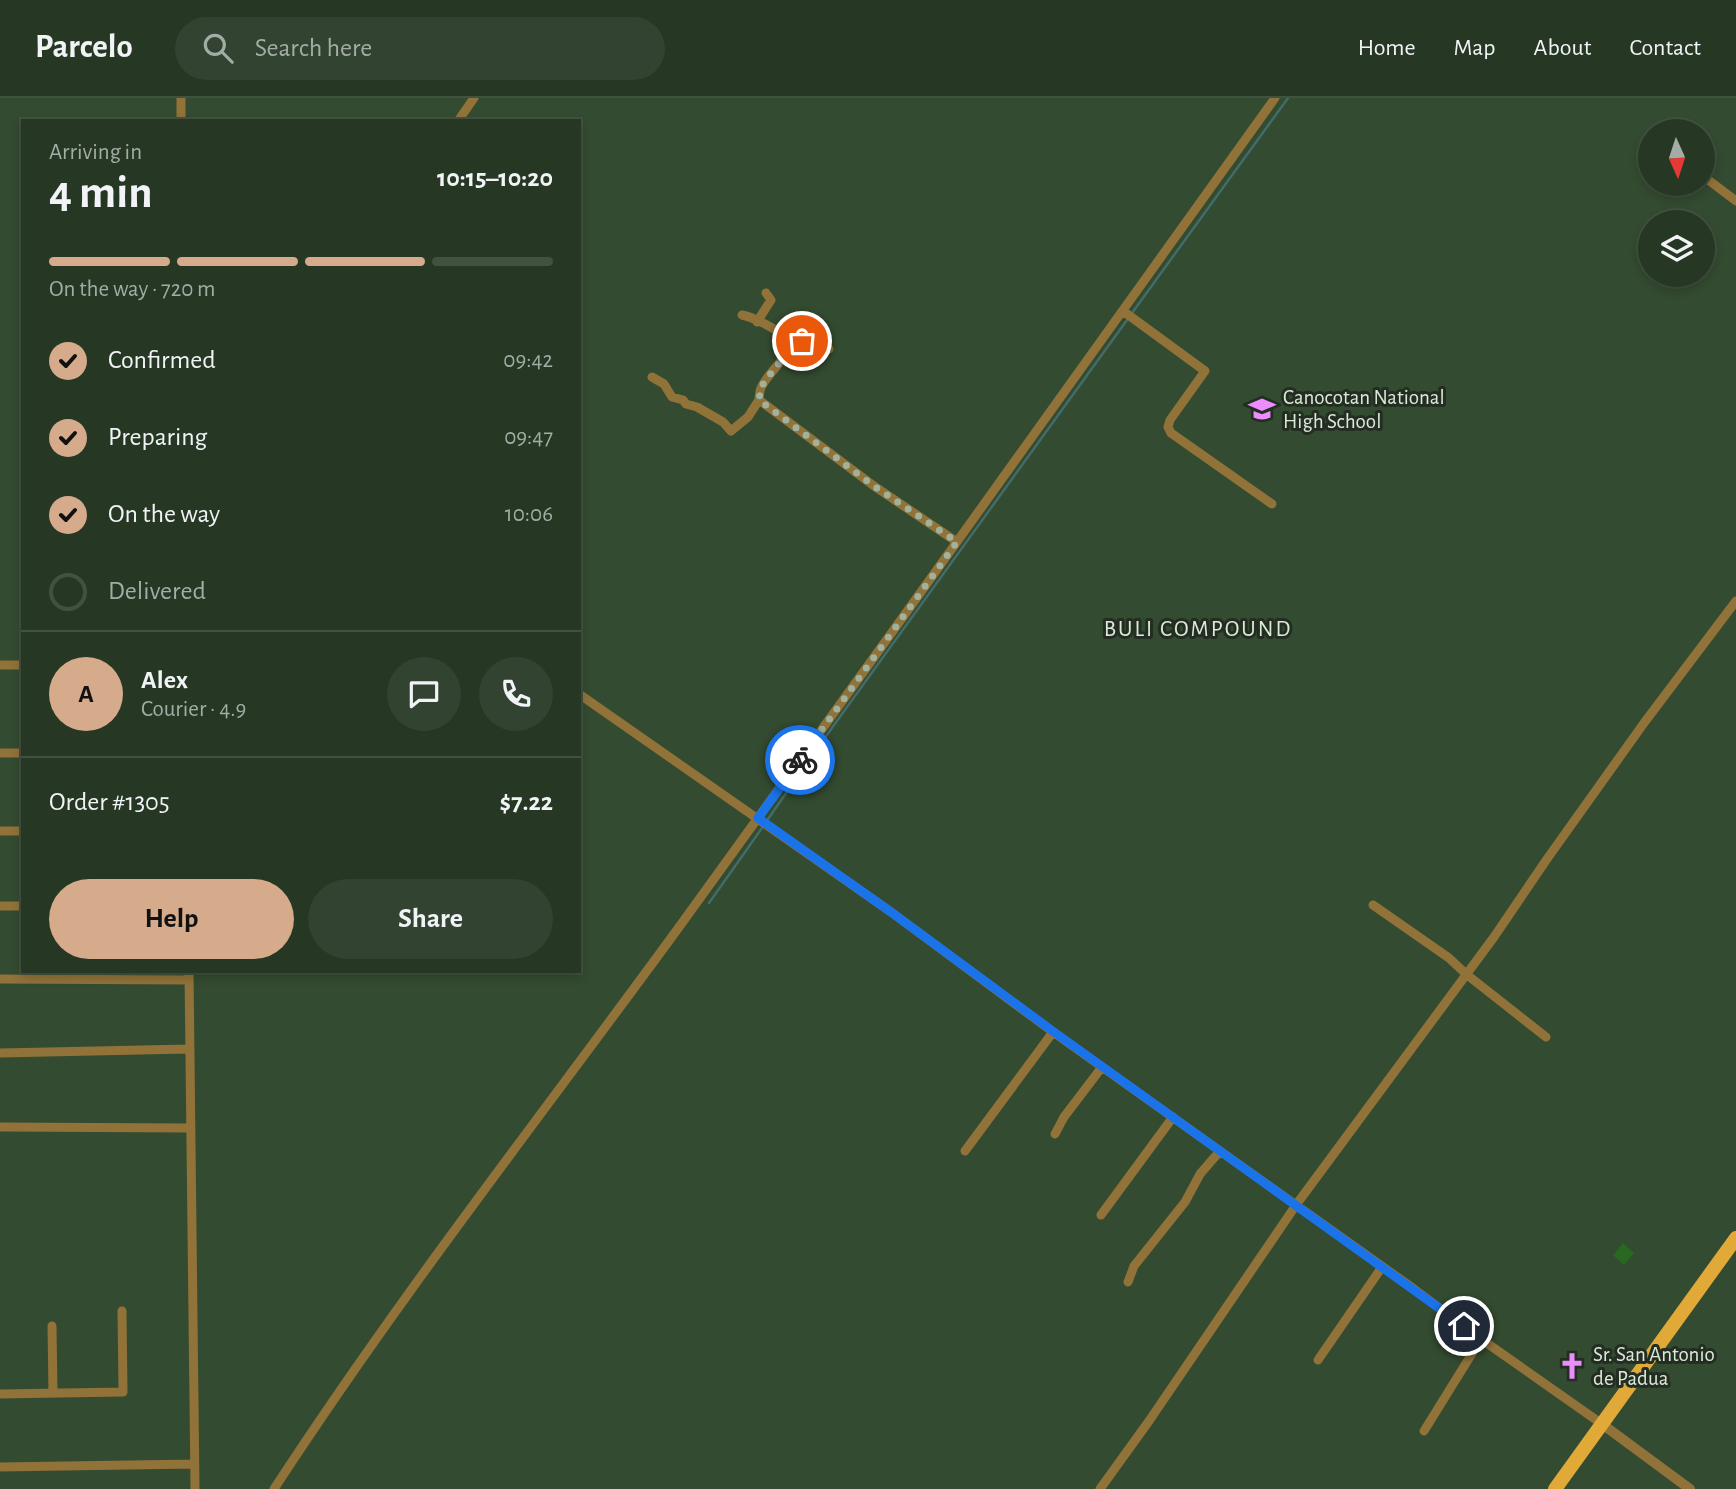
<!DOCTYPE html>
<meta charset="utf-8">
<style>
:root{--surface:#263824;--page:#324331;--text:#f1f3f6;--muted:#a4aca6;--line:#425241;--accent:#d6ab8b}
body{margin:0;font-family:"Alegreya Sans",sans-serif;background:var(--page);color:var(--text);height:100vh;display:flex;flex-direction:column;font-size:26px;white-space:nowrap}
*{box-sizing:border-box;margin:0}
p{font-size:23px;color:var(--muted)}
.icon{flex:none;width:38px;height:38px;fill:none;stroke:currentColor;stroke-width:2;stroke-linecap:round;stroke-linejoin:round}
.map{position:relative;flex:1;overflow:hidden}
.panel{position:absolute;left:21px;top:21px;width:560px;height:854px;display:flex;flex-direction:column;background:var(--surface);border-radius:0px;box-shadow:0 4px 10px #0003,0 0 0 2px var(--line)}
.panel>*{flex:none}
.needle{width:46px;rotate:177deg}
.tools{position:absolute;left:1638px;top:21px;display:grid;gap:14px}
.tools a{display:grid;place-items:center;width:77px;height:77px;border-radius:50%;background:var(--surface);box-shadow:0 4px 10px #0003,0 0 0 2px var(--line);font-size:35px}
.pin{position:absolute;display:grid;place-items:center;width:60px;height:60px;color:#fff;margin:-30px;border:4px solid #fff;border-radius:50%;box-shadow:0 2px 7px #0007}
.courier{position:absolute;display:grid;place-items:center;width:70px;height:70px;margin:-35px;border:5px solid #1a73e8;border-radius:50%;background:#fff;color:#222;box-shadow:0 2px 9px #0007}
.head em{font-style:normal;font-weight:700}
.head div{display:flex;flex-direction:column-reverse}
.head{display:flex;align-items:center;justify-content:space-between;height:119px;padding:0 28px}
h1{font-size:46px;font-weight:700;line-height:52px}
.bar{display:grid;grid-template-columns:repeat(4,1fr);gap:10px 7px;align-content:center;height:84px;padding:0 28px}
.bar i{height:9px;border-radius:5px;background:var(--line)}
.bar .selected{background:var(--accent)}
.bar p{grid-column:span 4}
.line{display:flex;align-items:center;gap:18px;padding:0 28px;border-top:2px solid var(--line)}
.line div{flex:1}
.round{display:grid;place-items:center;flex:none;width:74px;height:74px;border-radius:37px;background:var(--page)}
ol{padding:0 28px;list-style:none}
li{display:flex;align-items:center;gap:21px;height:77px}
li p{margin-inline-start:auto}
li .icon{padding:7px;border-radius:50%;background:var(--accent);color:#111;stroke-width:4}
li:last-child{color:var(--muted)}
li i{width:38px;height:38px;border:4px solid var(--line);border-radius:50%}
.primary-button{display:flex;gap:14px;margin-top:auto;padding:14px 28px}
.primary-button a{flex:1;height:80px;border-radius:42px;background:var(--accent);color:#111;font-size:28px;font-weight:700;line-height:80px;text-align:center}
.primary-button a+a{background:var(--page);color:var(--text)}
header{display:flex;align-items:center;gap:42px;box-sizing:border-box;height:98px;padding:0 35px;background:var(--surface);border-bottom:2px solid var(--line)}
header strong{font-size:33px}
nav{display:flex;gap:38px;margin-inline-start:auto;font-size:24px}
.search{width:490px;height:63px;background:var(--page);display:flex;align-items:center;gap:18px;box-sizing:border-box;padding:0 24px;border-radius:38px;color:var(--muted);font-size:26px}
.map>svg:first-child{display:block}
.green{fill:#296820}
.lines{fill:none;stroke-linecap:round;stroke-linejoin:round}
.stream{stroke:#426b69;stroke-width:2.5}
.minor{stroke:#917239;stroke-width:9}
.tertiary{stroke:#917239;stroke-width:10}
.trunk{stroke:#e1aa38;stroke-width:14}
.done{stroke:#a0b29e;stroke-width:7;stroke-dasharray:0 12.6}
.route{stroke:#1a73e8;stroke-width:9}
.labels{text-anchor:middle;stroke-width:6;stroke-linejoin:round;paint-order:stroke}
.poi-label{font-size:21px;fill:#dbe9d9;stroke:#232d21;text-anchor:start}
.neighbourhood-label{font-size:23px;letter-spacing:2px;fill:#dbe9d9;stroke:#232d21}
</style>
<header>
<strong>Parcelo</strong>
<div class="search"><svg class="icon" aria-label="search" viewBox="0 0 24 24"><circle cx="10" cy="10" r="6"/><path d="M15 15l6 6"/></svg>Search here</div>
<nav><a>Home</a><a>Map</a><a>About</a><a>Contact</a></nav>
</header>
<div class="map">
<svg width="1736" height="1391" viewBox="0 0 1736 1391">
<rect width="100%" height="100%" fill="#334b30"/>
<path class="green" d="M1623,1145l11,10 -10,12 -11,-10z"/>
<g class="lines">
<path class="stream" d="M1132,215l156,-215
M768,721l66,-94 293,-405
M709,805l53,-75"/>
<path class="minor" d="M181,0v23
M458,23l16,-23
M1703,78l33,25
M1123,213l82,60 -35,49 -2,7 3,6 101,71
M742,217c17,4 42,18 53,31
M757,224l14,-22 -5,-7
M829,251c-7,-4 -18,-10 -27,-7 -8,2 -38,38 -41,46 -1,1 -2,10 -2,12l115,86 83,56
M652,279l12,7 8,13 11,3 3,4 11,3 26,15 8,9 17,-14 11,-17
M0,567h23
M579,596l312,218 162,120 361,257 67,50 121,85
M0,655h23
M0,733h23
M1373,807l76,53 17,16 80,63
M0,808h23
M189,873l6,518
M0,881l189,1
M0,955l189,-4
M0,1029l190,1
M1055,1036l9,-17 38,-50
M965,1053l88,-119
M1101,1117l72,-98
M1128,1184l6,-16 51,-64 15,-28 20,-23
M52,1228l1,67
M1318,1262l64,-93
M0,1296l123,-2 -1,-81
M1424,1333l57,-92
M0,1369l194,-3
M274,1391c127,-195 271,-378 408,-566 199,-274 396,-550 593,-825
M1100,1391l49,-68 147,-216 198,-268 53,-78 97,-136 92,-122"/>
<path class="tertiary" d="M1602,1326l88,65"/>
<path class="trunk" d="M1555,1391l181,-251"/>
</g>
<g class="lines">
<path class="done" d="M800,662l157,-218 -83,-56 -115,-86 2,-13 13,-18 20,-23 8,-5"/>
<path class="route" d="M800,662l-42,58 133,94 163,120 410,294"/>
</g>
<defs>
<symbol id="school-bare" viewBox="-9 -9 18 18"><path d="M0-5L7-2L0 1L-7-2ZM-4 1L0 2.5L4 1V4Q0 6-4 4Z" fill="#eb8dfc" stroke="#232d21" stroke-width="2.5" paint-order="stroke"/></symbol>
<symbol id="church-bare" viewBox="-9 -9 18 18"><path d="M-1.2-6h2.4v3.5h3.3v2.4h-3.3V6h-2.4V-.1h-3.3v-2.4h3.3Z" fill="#eb8dfc" stroke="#232d21" stroke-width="2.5" paint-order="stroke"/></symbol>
</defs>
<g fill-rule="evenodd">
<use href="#school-bare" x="1243" y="292" width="38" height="38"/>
<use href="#church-bare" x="1553" y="1249" width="38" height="38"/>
</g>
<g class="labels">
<g class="poi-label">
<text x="1283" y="306">Canocotan National<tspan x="1283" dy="24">High School</tspan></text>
<text x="1593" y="1263">Sr. San Antonio<tspan x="1593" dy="24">de Padua</tspan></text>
</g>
<g class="neighbourhood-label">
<text x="1198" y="538">BULI COMPOUND</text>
</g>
</g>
</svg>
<div class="tools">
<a><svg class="needle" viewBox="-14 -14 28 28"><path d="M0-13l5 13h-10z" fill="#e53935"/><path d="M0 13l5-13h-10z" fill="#a4aca6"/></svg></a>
<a><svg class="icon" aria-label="layers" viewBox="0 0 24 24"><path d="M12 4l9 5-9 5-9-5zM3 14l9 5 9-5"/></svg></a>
</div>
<div class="pin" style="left:802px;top:243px;background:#ea580c"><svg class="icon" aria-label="bag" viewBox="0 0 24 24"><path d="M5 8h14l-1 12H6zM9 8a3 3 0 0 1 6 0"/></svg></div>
<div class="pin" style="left:1464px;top:1228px;background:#1f2937"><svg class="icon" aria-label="home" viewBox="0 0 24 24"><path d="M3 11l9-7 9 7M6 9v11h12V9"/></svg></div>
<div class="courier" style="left:800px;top:662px"><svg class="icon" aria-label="bike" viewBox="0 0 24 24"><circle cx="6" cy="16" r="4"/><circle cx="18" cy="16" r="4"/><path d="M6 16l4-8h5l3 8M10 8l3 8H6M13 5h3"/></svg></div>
<section class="panel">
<div class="head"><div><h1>4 min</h1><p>Arriving in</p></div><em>10:15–10:20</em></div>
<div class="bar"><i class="selected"></i><i class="selected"></i><i class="selected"></i><i></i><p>On the way · 720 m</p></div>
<ol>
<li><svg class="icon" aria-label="check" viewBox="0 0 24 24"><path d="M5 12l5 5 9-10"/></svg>Confirmed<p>09:42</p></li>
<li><svg class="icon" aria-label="check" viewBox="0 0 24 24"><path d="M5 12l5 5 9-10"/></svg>Preparing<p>09:47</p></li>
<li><svg class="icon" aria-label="check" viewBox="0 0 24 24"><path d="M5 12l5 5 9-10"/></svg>On the way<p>10:06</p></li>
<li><i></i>Delivered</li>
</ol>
<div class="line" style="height:126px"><b class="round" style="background:var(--accent);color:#111">A</b><div><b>Alex</b><p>Courier · 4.9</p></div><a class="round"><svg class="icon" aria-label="chat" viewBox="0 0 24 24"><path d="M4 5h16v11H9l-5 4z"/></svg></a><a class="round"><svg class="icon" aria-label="phone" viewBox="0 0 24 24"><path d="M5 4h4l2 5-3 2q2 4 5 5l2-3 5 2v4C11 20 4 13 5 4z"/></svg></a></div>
<div class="line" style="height:91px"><div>Order #1305</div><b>$7.22</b></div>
<div class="primary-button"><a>Help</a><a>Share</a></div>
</section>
</div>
